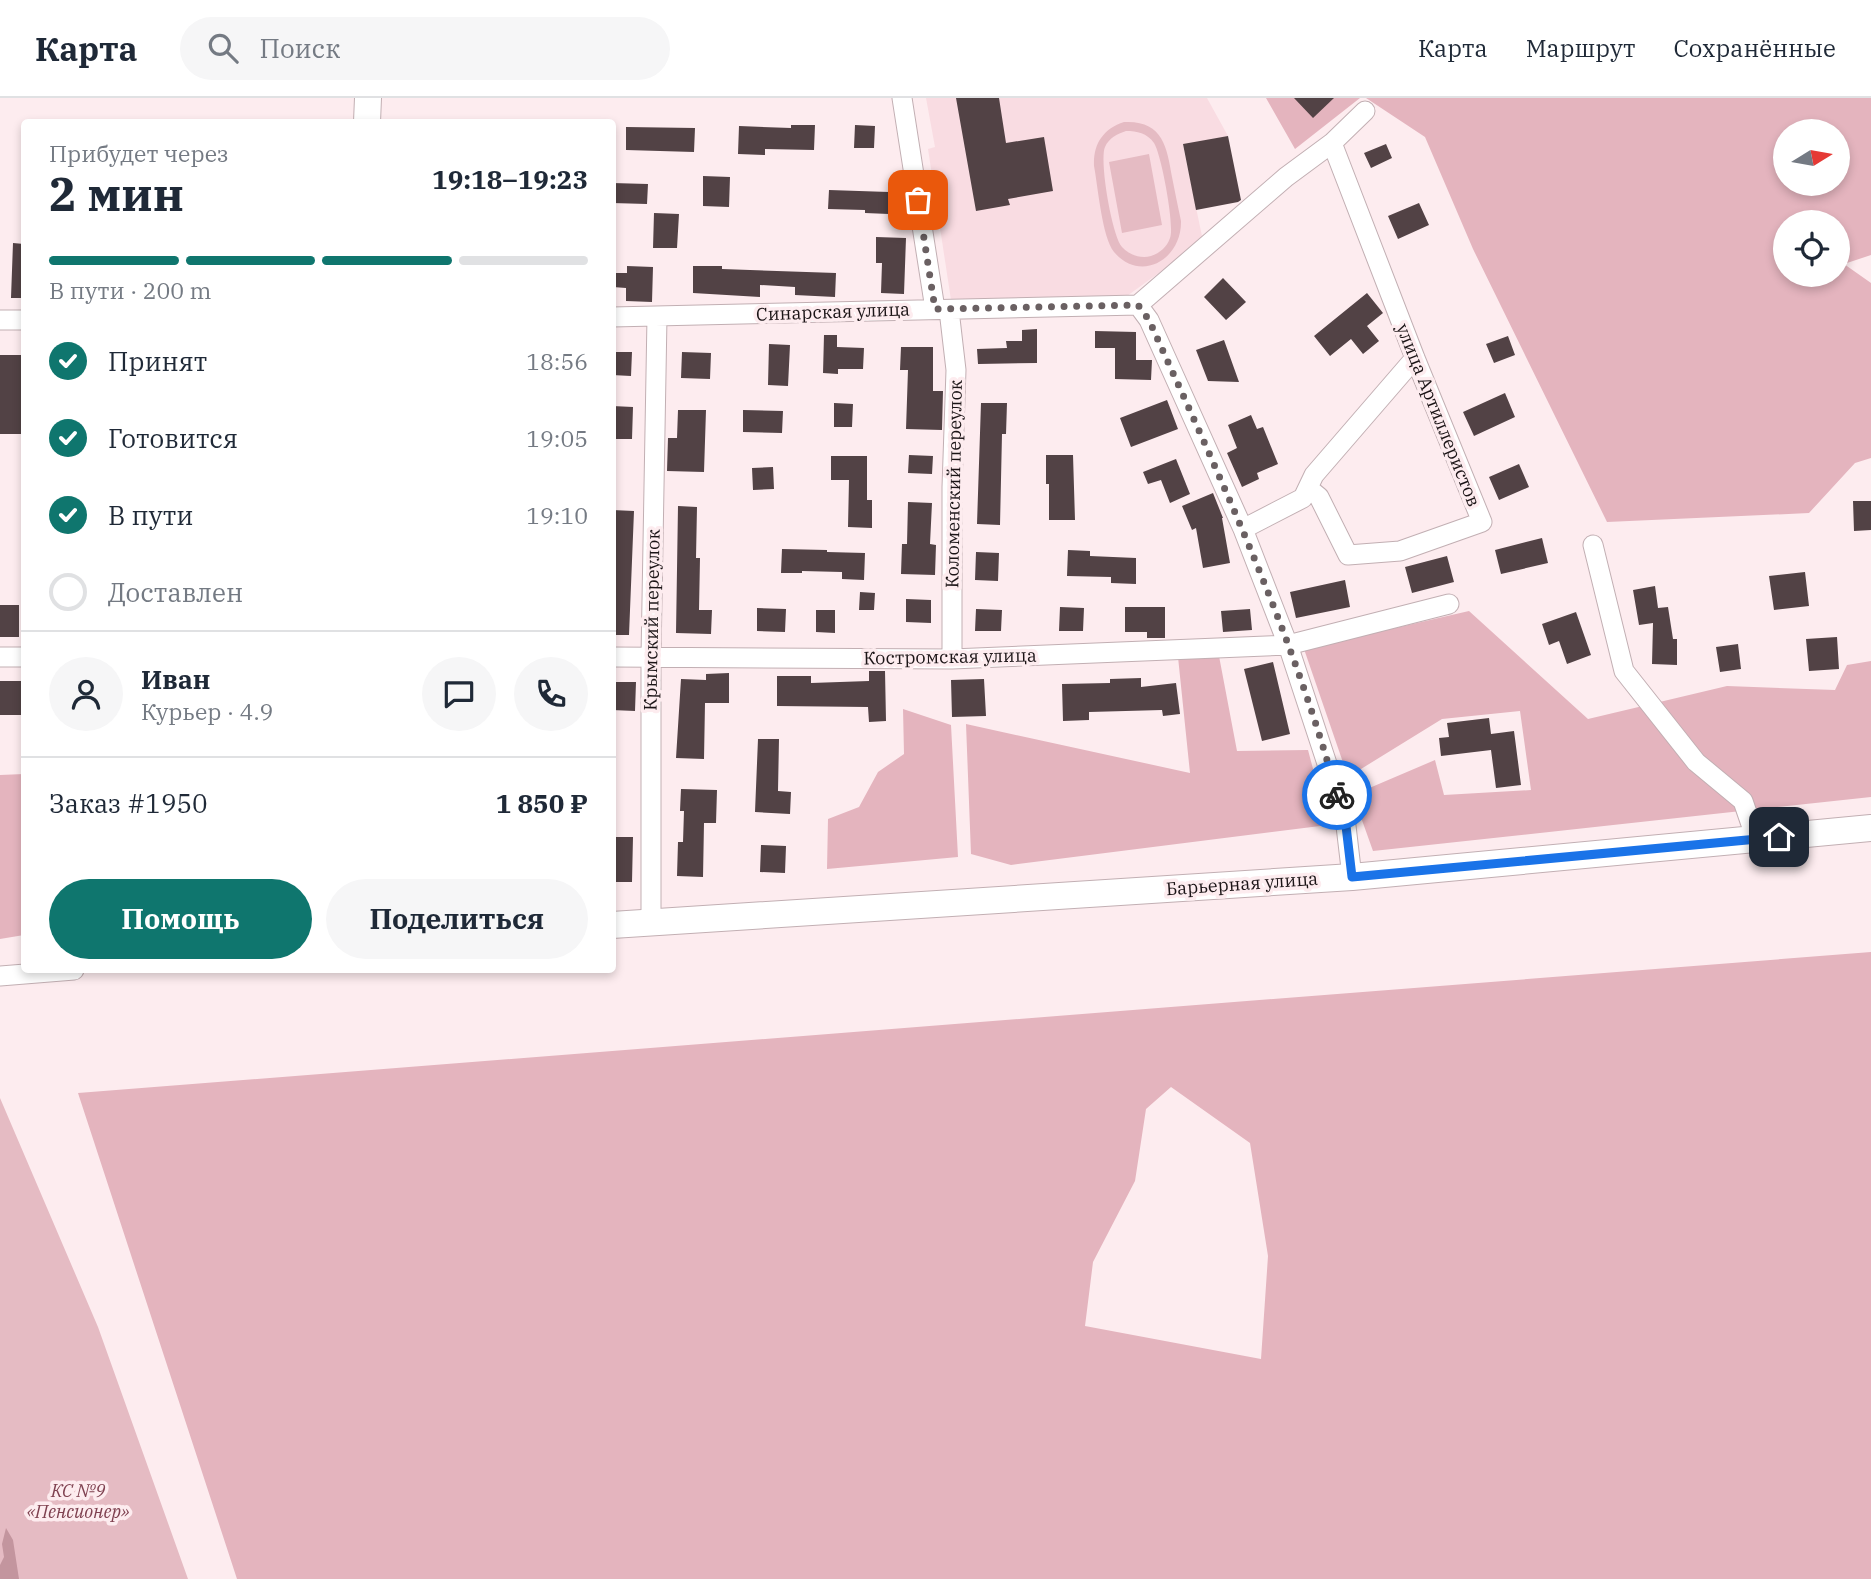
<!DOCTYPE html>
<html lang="ru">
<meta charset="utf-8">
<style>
:root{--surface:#fff;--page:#f6f6f7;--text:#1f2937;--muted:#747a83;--line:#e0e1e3;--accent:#0f766e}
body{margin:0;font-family:"IBM Plex Serif",serif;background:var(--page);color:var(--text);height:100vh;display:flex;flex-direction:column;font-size:26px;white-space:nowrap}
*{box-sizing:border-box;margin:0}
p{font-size:23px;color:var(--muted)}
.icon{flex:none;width:38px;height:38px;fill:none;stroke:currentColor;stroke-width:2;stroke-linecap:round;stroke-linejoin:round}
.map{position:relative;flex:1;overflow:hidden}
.sheet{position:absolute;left:21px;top:21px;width:595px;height:854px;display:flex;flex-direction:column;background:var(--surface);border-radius:7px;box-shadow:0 4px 10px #0003}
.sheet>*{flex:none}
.needle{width:46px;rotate:79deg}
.buttons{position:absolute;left:1773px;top:21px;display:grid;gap:14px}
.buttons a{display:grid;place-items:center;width:77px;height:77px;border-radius:50%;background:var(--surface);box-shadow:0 4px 10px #0003;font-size:35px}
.pin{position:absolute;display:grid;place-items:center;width:60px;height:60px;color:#fff;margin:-30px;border-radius:14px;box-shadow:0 4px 10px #0006}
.courier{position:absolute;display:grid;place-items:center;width:70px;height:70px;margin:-35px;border:5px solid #1a73e8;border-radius:50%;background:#fff;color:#222;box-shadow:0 2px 9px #0007}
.headline em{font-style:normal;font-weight:700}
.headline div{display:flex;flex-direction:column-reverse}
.headline{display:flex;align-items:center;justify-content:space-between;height:119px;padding:0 28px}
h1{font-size:46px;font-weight:700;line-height:52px}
.bar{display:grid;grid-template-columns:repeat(4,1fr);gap:10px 7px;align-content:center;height:84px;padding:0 28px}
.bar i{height:9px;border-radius:5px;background:var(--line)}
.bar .active{background:var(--accent)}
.bar p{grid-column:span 4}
.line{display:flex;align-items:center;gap:18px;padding:0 28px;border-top:2px solid var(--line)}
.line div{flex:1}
.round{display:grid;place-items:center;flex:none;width:74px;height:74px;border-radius:37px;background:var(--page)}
ol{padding:0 28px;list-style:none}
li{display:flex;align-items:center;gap:21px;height:77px}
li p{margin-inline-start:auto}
li .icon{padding:7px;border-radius:50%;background:var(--accent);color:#fff;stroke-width:4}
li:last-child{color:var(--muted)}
li i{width:38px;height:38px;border:4px solid var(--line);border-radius:50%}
.primary-button{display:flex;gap:14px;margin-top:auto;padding:14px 28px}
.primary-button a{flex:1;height:80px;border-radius:42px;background:var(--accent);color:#fff;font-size:28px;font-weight:700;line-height:80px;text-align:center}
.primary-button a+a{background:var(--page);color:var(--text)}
header{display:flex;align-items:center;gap:42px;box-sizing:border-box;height:98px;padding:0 35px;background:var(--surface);border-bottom:2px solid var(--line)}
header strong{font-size:33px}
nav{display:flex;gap:38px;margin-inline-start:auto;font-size:24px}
.search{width:490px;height:63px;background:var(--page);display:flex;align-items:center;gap:18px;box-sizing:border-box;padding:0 24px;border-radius:38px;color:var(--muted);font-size:26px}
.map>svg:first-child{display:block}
.built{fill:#f9dce2}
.green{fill:#e5bbc3;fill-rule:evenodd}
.forest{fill:#e4b4be;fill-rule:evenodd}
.water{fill:#c3959e}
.building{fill:#524245}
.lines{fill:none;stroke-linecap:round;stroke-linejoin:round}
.street-casing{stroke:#c2afb3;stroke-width:21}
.secondary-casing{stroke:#c2afb3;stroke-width:28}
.street{stroke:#fff;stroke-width:19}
.secondary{stroke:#fff;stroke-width:26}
.done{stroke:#6a6062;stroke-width:7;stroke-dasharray:0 12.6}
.route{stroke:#1a73e8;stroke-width:9}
.labels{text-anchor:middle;stroke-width:7;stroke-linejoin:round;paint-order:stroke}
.street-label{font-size:18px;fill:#1b1416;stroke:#fdecef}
.park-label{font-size:18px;font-style:italic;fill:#7f4150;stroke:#fdecef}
</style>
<header>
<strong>Карта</strong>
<div class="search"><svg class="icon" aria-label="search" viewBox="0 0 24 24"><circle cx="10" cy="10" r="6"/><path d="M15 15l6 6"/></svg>Поиск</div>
<nav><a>Карта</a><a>Маршрут</a><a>Сохранённые</a></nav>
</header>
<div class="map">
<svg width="1871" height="1481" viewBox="0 0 1871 1481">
<rect width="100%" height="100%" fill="#fdecef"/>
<path class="built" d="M926,0h281l21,38 -45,9 20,96 -76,55 -176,4 -23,-151 7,-2z"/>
<path class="green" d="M1124,24c38,-2 43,24 48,55 3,15 6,30 9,44 1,39 -41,62 -67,31 -12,-15 -16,-65 -20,-86 -1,-22 9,-37 30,-44zM1126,33c11,0 21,2 28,12 7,10 21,84 16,95 -3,9 -10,15 -19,18 -10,3 -22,-1 -29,-9 -10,-11 -23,-87 -17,-100 4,-9 12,-13 21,-16z
M1149,56l13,71 -40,8 -13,-71z
M0,1000l98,229 90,252h-188z"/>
<path class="forest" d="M1266,0h94l-65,51z
M1366,0h505v157l-27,9 27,19v175l-16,5 -46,50 -202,9 -134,-273 -48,-112zM1785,33h53v53h-53zM1785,124h53v53h-53z
M1469,513l119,108 139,-33 108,4 12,-25 24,-4v136l-498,54 -20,-56 82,-35 9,35 87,-5 -11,-79 -78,8 -94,58 -44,-128z
M1219,558l18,95 71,-1 20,75 -317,40 -40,-11 -5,-130 224,49 -12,-116z
M903,611l48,16 7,132 -131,12 1,-50 31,-12 19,-35 26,-18z
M24,676v161l-24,4v-164z
M1871,854v627h-1634l-159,-486zM1171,989l79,56 18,113 -7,103 -176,-33 8,-64 42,-81 11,-72z"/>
<path class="water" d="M6,1430l7,12 6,39h-19v-14l4,-8 -2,-13z"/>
<path class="building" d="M956,0h43l7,45 38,-6 9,54 -45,8 2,6 -34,6z
M1294,0h40l-21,20z
M791,27h24l-1,25 -49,-1v6l-27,-1 1,-28 52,2z
M855,27l20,1 -1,22h-20z
M626,29l69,1 -1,24 -68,-2z
M1228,38l13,64 -3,2 -42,8 -13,-66z
M1386,46l6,14 -21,10 -7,-15z
M703,78l27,1 -1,30 -26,-1z
M612,85l36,1 -1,20 -35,-1z
M829,92l60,2v22l-24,-1v-3l-37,-1z
M1419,105l10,22 -31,14 -10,-23z
M654,115l25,1 -2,34h-24z
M876,139l30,1 -2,56 -23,-1 1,-30h-6z
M13,145l11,1v54h-13z
M627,168l26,1 -1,35 -26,-1v-13l-13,-1 1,-14h13z
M693,168h29v3l114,4 -1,24 -40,-2v-8l-35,-2v12l-67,-4z
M1223,180l23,24 -20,18 -22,-23z
M1367,195l16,20 -16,13 12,15 -16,13 -12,-15 -21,17 -16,-20z
M1037,231v34l-59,1 -1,-15 30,-1 -1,-7h16v-11z
M1095,233l41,1v28h16l-1,20 -36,-1v-31h-20z
M824,237h13v12l27,1 -1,21h-25v5l-15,-1z
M1508,238l7,19 -21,8 -8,-19z
M1224,242l15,42 -31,-1 -12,-31z
M769,246l21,1 -2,41 -20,-1z
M901,249h32v44h10l-1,39 -36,-1 2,-59h-8z
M612,254h20l-1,24 -19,-1z
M682,254l29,1 -1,26 -29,-1z
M0,257h24l-1,79h-23z
M1505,295l10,24 -41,19 -11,-24z
M1167,302l11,29 -47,18 -11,-29z
M834,305l19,1 -1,23h-18z
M981,305h26l-1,31h-4l-2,91 -23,-1z
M612,308l21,1 -1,32h-20z
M678,312h28l-2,62 -37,-1 1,-33h9z
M743,312l40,1 -1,22 -39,-1z
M1251,317l6,14 6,-2 15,37 -21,9 2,6 -17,8 -15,-34 10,-5 -9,-23z
M909,357l24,1 -1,18 -24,-1z
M1046,357h27l2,65h-26v-36h-3z
M831,358h36v44h5v28l-24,-1 1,-47h-18z
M1176,361l14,35 -20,9 -9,-23 -13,4 -5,-12z
M1519,366l10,23 -30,13 -10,-23z
M773,369l1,22 -21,1 -1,-22z
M1213,395l10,25h-1l8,45 -27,5 -7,-40 -4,2 -10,-24z
M1853,403h18v29l-17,1z
M908,404l24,1 -2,41 6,1 -1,30 -34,-1 1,-30h5z
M678,408l19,1 -1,51h4l-1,52h13l-1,24 -35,-1z
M612,412l22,1 -5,124h-17z
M1542,440l6,25 -47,11 -6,-24z
M782,451l45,1v2l38,1 -1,27 -22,-1v-7l-40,-1v2h-21z
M1068,452l22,1v5l46,2v26l-25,-1v-6l-44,-1z
M976,454l23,1 -1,28 -23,-1z
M1447,458l7,26 -42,11 -7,-26z
M1805,474l4,34 -35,4 -5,-34z
M1345,482l5,27 -54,11 -6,-26z
M1655,488l3,22 10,-1 5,32h4v26l-25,-1 1,-41 -14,2 -6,-35z
M860,494l15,1 -1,17h-15z
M906,501l25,1v23l-25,-1z
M0,507h19v32h-19z
M1060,509l24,1 -1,23h-24z
M1125,509h40v31h-18v-6h-22z
M757,510l29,1 -1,23 -28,-1z
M976,511l26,1 -1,21h-26z
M1250,511l2,21 -29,2 -2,-21z
M816,512h19v23l-19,-1z
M1576,514l15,43 -24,9 -8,-23 -10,4 -7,-21z
M1837,539l2,32 -30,2 -3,-32z
M1738,546l3,25 -21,3 -4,-25z
M1273,564l17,72 -28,7 -18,-72z
M869,573h16l1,50 -17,1 -1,-15 -91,-1v-30h34v7l58,-2z
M729,575v30h-24l-1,56 -28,-1 5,-79 25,1v-6z
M1141,580v9l35,-4 4,31 -17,2 -1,-6 -73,2v8l-26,1 -1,-37 48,-1v-4z
M984,581l2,37 -34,1 -1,-37z
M0,583h24v34h-24z
M612,584h24l-1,29 -23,-1z
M1489,620l2,16 23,-3 7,54 -25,3 -5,-38 -50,6 -2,-18 10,-1 -2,-14z
M758,641h21l-1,52 13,1 -1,22 -35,-2z
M681,691l36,1 -1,33h-12l-1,54 -26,-1 1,-34h5l1,-31h-4z
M612,739h21l-1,45h-20z
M761,747l25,1 -1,27 -25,-1z"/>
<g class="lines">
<defs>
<path id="street" d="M902,0l33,211
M1138,207l11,15 94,209 45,116 47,143 11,38 6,51
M1138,207l148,-128 46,-34 33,-32
M949,212l7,60 -4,117v172
M612,219l526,-12
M0,222h24
M1308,390l11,9 29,58 52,-4 82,-29 -67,-164 -83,-215
M1243,431l60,-31 11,-23 101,-117
M1593,447l31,126 72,91 47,39 13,38
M0,559h24
M612,559l340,2 336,-14 161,-41
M651,825v-266l6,-340
M0,878l74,-6"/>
<path id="secondary" d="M367,24l1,-24
M612,827l740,-48 519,-49"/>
</defs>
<use href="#street" class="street-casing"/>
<use href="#secondary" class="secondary-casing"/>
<use href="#street" class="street"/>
<use href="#secondary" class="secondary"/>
</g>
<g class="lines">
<path class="done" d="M918,102l17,109 203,-4 11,15c70,155 143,310 188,475"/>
<path class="route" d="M1337,697l9,31 6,51 427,-40"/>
</g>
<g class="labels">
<g class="street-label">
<text transform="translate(833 214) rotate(-2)" y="6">Синарская улица</text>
<text transform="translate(1438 317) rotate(68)" y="6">улица Артиллеристов</text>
<text transform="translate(954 386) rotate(-89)" y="6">Коломенский переулок</text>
<text transform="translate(652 522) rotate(-89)" y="6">Крымский переулок</text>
<text transform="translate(950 559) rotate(-1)" y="6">Костромская улица</text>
<text transform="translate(1242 786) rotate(-4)" y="6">Барьерная улица</text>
</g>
<g class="park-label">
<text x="78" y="1399">КС №9<tspan x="78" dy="21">«Пенсионер»</tspan></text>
</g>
</g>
</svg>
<div class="buttons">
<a><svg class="needle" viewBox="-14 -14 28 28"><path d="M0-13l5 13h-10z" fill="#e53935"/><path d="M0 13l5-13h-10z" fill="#747a83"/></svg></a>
<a><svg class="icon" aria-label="locate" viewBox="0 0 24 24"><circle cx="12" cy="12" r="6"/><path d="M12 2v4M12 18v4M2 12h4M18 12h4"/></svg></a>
</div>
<div class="pin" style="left:918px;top:102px;background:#ea580c"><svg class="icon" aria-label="bag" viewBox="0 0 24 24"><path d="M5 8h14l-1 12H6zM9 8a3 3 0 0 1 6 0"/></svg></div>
<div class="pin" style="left:1779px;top:739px;background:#1f2937"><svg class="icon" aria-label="home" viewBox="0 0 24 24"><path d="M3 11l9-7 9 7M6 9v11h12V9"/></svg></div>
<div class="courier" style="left:1337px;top:697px"><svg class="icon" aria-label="bike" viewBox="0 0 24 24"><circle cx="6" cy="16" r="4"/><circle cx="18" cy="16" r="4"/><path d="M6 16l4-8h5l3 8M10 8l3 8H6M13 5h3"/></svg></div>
<section class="sheet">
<div class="headline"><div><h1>2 мин</h1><p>Прибудет через</p></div><em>19:18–19:23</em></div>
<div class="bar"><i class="active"></i><i class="active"></i><i class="active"></i><i></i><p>В пути · 200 m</p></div>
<ol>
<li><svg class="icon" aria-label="check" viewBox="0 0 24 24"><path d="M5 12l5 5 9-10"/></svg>Принят<p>18:56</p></li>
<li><svg class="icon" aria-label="check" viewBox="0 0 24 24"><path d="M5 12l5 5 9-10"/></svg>Готовится<p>19:05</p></li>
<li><svg class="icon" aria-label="check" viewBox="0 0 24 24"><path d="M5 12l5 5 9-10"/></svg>В пути<p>19:10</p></li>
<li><i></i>Доставлен</li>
</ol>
<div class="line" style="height:126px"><a class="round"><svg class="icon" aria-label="person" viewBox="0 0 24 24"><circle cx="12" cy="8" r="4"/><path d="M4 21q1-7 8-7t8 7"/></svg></a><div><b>Иван</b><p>Курьер · 4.9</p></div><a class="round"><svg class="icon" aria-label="chat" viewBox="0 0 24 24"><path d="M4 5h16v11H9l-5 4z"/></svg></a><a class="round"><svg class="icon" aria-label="phone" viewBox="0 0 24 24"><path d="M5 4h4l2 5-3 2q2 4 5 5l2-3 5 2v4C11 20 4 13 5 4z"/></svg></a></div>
<div class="line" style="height:91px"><div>Заказ #1950</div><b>1 850 ₽</b></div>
<div class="primary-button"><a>Помощь</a><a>Поделиться</a></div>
</section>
</div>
